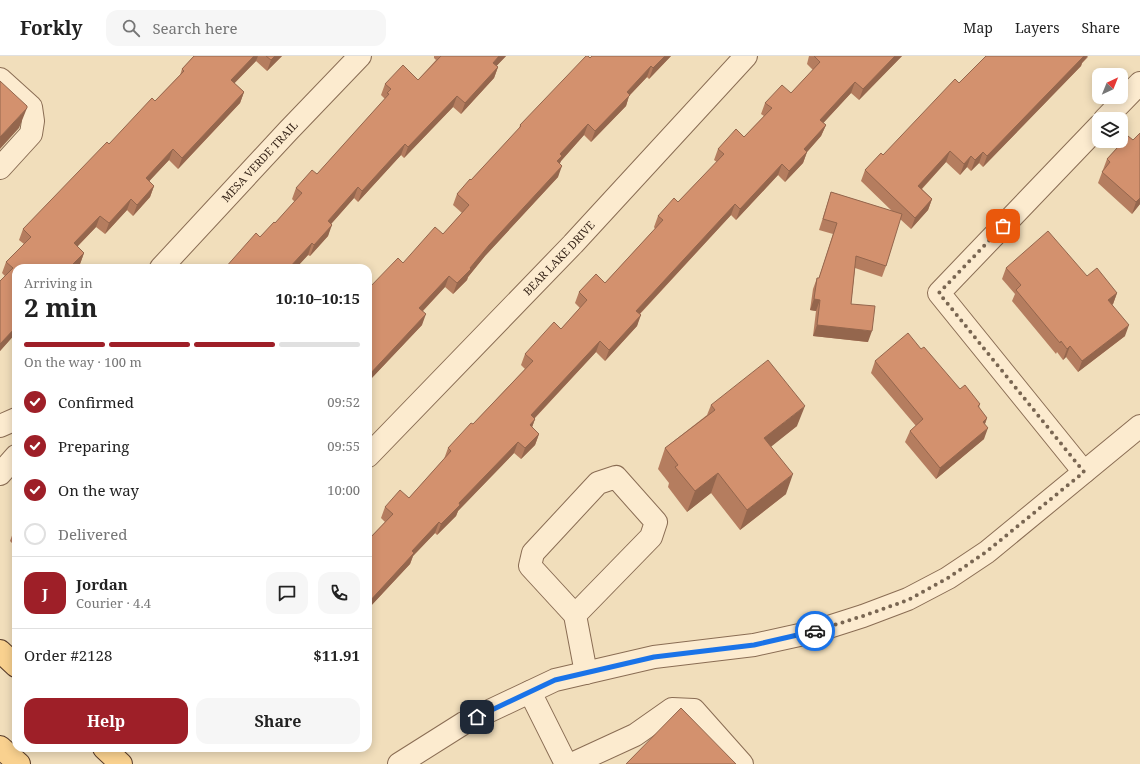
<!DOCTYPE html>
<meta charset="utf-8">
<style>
:root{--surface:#fff;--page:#f6f6f6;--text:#222;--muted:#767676;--line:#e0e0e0;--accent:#9e1f28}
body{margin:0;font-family:"Noto Serif",serif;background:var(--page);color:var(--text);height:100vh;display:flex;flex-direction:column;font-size:15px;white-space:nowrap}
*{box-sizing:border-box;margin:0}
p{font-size:13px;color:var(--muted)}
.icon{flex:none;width:22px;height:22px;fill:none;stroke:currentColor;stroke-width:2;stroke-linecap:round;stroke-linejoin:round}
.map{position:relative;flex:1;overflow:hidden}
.drawer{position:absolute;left:12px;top:208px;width:360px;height:488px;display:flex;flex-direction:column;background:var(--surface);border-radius:12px;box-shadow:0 2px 10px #0003}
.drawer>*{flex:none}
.needle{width:26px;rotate:43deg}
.fabs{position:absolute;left:1092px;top:12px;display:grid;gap:8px}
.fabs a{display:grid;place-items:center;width:36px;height:36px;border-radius:8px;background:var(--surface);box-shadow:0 2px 10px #0003;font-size:20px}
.pin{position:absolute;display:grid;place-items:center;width:34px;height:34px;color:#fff;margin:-17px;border-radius:8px;box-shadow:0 2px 6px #0006}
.courier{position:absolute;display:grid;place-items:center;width:40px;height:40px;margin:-20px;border:3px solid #1a73e8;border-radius:50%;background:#fff;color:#222;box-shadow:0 1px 5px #0007}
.head em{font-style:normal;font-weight:700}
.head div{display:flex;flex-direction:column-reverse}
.head{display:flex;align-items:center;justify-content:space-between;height:68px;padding:0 12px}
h1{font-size:26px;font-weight:700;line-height:30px}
.bar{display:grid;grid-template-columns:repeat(4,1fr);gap:6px 4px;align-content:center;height:48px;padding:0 12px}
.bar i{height:5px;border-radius:3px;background:var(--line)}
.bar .selected{background:var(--accent)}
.bar p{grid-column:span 4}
.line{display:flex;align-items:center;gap:10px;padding:0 12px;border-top:1px solid var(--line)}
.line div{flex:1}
.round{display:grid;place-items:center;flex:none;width:42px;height:42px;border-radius:12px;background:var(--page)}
ol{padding:0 12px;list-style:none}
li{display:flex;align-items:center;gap:12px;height:44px}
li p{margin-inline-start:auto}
li .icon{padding:4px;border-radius:50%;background:var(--accent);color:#fff;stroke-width:4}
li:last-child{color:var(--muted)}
li i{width:22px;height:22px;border:2px solid var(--line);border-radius:50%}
.cta{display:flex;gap:8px;margin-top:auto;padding:8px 12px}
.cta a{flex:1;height:46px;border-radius:12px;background:var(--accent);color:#fff;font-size:16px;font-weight:700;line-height:46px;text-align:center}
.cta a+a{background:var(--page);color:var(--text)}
header{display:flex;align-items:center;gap:24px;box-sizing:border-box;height:56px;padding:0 20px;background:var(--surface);border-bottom:1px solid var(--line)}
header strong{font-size:19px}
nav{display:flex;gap:22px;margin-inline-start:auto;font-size:14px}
.search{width:280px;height:36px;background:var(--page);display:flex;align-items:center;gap:10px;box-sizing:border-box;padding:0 14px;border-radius:12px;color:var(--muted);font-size:15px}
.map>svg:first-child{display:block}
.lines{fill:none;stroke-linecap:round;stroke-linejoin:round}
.minor-casing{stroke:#8a6d54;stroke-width:24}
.major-casing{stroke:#573b29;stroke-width:24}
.minor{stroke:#fcebcf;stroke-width:22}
.major{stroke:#f9d18f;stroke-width:22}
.wall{fill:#b57d5f}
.shaded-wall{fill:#94664d}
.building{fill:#d3916e;stroke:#94664d}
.done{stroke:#796652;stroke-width:4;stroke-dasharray:0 7.2}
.route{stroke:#1a73e8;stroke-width:5}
.labels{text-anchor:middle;stroke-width:4;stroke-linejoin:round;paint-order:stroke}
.street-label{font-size:11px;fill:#38261a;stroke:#f8e8cc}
</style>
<header>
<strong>Forkly</strong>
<div class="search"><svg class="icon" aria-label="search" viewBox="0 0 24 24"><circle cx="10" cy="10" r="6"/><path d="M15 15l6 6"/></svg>Search here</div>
<nav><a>Map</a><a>Layers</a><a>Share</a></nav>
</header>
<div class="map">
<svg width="1140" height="708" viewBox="0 0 1140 708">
<rect width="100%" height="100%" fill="#f1debb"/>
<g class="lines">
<defs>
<g id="minor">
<path d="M0,23l31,28 2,14 -2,13 -31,34"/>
<path d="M1105,63l35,-36"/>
<path id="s1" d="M161,212l127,-137 72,-75"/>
<path d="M0,370l16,-7"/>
<path id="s2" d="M368,400l205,-212 173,-188"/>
<path d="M1084,416l-145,-179 160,-167"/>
<path d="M0,418l16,-18"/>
<path d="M575,559l76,-78 5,-15 -40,-45 -18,6 -65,70 -3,13 45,49 11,58"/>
<path d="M530,636l36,72"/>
<path d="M399,708l65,-41 91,-43 99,-23 100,-12 59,-13 50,-16 45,-17 40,-21 39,-26 153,-126"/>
<path d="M572,708l63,-29 37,-26 22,1 48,54"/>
</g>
<path id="major" d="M0,595l16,15
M0,691l19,17
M104,692l17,16"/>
</defs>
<use href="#minor" class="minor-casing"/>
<use href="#major" class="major-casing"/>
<use href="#minor" class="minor"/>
<use href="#major" class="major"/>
</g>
<path class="wall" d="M194,0h88l-15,15 -11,-10 -22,22 10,9 -4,11 -62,66 -9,-9 -20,21 5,5 -4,11 -17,19 -6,-6 -22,24 -9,-7 -19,20 7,6 -4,11 -64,4v65l-16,18v-70l5,-5 -3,-3 4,-11 18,-18 -5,-4 4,-11 86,-85 46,-43 25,-26 2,-6z
M434,0h72l-10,10 2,1 -4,11 -33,36 -8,-7 -49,51 -3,-3 -43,47 -4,-4 -23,26 -3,12 -18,20 -2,-1 -12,13h-71l50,-45 20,-21 -3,-3 4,-11 21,-14 68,-75 -4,-4 4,-11 33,-4 18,-20 -2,-2z
M671,0l-22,23 -2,-2 -18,19 -3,10 -35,36 -7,-7 -23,26 -1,2 -2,14 -73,79 -17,21 -1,3 -14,14 -8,-7 -22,24 -1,14 -54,57v-93l35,-26 40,-29 19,-21 -9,-8 4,-11 14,-14 48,-51 1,-4 70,-67z
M809,0h93l-43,44 -8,-7 -28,30 3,2 -5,11 -14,16 -4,11 -18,19 -7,-7 -42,45 -5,-5 -91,99 -3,12 -32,35 -9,-9 -61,66v1l-3,8 7,7 -4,11 -14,14 -7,-6 -56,58 -2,5 -19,19 -2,-2 -22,23 -3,8 -42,45v-69l17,-18 -4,-4 4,-11 24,-9 35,-39 4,-11 25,-24 52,-55 -4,-4 4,-11 36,-25 19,-21 -5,-5 4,-11 26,-9 50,-54 -1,-2 4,-11 20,-14 39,-40 -3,-2 4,-11 26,-12 20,-21 -3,-2 4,-11 26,-10 22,-23 -6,-6z
M1088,1l-6,6 -1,3 -98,101 -4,-4 -8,8 -4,-4 -7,8 -14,-13 -24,27 10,10 -4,11 -17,19 -11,-10 -14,47 -4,11 -27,-9 -4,36 17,38 -55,-6 3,-25 -6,-1 3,-21 4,-11h2l14,-44 -14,-4 12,-38 61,19 -31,-30 4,-11 18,-15 76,-72z
M1128,80l12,68 -8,10 -34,-31 9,-24z
M1006,212l81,8 30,17 -4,11 -1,1 13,31 -47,36 -12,-15 -3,3 -6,-8 -1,2 -44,-53 3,-7 -13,-15z
M921,293l39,40 20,15 -1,4 8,10 -2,6 -1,15 -48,40 -31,-37 5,-11 6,-5 -45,-53 4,-12z
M711,349l86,21 -26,20 15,48 -46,36 -29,-37 -24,19 -19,-25 1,-4 -11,-14 7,-21 42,-33z
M16,472v19l-6,-6 4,-11z"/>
<path class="shaded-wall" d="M254,0h4l-2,5 -29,30 4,-11z
M275,0h7l-15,15 4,-11z
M499,0h7l-17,18 4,-11z
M665,0h6l-22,23 4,-11z
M895,0h7l-43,44 4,-11z
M1083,0h5l-6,7 -1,3 -98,101 4,-11z
M651,10l-4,11 -18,19 -3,10 -35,36 4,-11 32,-39z
M498,11l-4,11 -33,36 4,-11z
M855,26l-4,11 -35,38 4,-11z
M244,36l-4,11 -62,66 4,-11z
M457,40l-4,11 -49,51 4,-11z
M27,52l-8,20 -19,21v-12z
M588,68l-4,11 -23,26 -3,6 -5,5 7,-18z
M826,69l-5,11 -14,16 -4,11 -18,19 4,-11 15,-22z
M405,88l-4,11 -43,47 4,-11z
M173,93l-4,11 -27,29 4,-11z
M950,95l-4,11 -32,35 4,-11z
M983,96l-4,11 -8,8 4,-11z
M971,100l-4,11 -7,8 4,-11z
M782,108l-4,11 -42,45 4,-11z
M562,110l-4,11 -73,79 -17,21 -1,3 -14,14 4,-11 13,-15 19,-23z
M154,130l-4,11 -17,19 4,-11z
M358,131l-4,11 -30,34 4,-11z
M1140,142v6l-8,10 4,-12z
M131,143l-4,11 -22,24 4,-11z
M932,143l-4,11 -17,19 4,-11z
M735,148l-4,11 -99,107 4,-11z
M100,160l-4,11 -26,27 4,-11z
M332,169l-4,11 -18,20 4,-11z
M312,187l-4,12 -12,13h-7z
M84,197l-4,11 -4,4h-7z
M449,220l-4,11 -30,32 4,-11z
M1117,237l-4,11 -9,7 4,-11z
M814,243l6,1 -4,11 -6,-1z
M426,258l-4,11 -54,57v-6z
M641,259l-4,11 -32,35 4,-11z
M817,269l55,6 -4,11 -55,-6z
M1129,269l-4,11 -47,36 4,-11z
M16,271v6l-16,18v-7z
M600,285l-4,11 -69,74 4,-11z
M1070,290l-4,11 -3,3 4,-11z
M805,350l-8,20 -40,32 7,-20z
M987,362l-4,11v-7z
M535,363l-4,11 -1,-5z
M988,372l-4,11 -48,40 4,-11z
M539,378l-4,11 -14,14 4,-11z
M518,386l-4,11 -56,58 -2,5 -19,19 4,-11 18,-21z
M718,417l-7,20 -24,19 8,-21z
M793,418l-7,20 -46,36 7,-20z
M439,466l-4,11 -22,23 -3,8 -42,45v-6l44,-52z"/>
<path class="building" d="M194,0h60l-23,24 13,12 -62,66 -9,-9 -27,29 8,8 -17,19 -6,-6 -22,24 -9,-7 -26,27 10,10 -15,15h-53v59l-16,17v-63l13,-13 -7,-6 25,-25 -8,-8 84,-87 2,2 43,-46 3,3 29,-30 -2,-2z
M266,0h9l-4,4z
M441,0h58l-6,7 5,4 -33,36 -8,-7 -49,51 -3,-3 -43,47 -4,-4 -30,34 4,4 -18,20 -2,-2 -23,25h-64l31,-35 4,4 14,-15 1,1 27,-30 -6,-5 16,-18 5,4 72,-80 -2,-1 4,-4 -6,-5 18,-19 15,15z
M586,0h2l2,2 2,-2h73l-12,12 -2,-2 -24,26 3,3 -35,36 -7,-7 -28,30 2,2 -5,5 5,5 -73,79 -19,23 1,1 -14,14 -8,-7 -30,32 7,6 -58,62v-87l30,-31 5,5 32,-36 8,7 26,-29 -12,-11 13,-15 1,1 50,-54 -1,-1z
M814,0h81l-32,33 -8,-7 -35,38 6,5 -22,24 3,3 -18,19 -7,-7 -42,45 -5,-5 -99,107 5,4 -32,35 -9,-9 -69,74 4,4 -5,6 9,9 -14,14 -7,-6 -59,61 1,2 -19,19 -2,-2 -27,29 2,2 -46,50v-63l25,-26 -8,-7 15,-17 9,8 42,-47 -3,-3 23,-25 2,1 60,-63 -8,-7 29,-32 7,7 26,-29 -8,-8 17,-18 9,9 58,-63 -5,-4 16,-18 4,4 46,-48 -6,-5 18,-20 8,8 28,-29 -7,-5 17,-18 9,8 29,-31z
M986,0h98l-97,100 -4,-4 -8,8 -4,-4 -7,8 -14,-13 -32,35 14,13 -17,19 -50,-48 16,-17 2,2 72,-76 4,4z
M0,25l27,25v2l-27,29z
M1140,77v65l-4,4 -34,-30 8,-10 -3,-3 21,-23 5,4z
M831,136l71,22 -16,52 -30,-10 -5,48 24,2 -3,25 -55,-6 3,-25 -6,-1 3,-21h2l18,-55 -14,-4z
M1048,175l39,45 10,-8 20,25 -9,7 21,25 -47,36 -12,-15 -3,3 -6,-8 -1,2 -44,-53 5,-5 -15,-17z
M908,277l13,16 3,-2 36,42 5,-4 15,19 -2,2 9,12 -4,4 5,6 -48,40 -30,-37 13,-12 -48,-58z
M768,304l37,46 -41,32 29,36 -46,36 -29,-37 -23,18 -20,-24 3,-2 -13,-17 50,-38 -4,-5z
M681,652l55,56h-110z"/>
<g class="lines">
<path class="done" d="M815,575l48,-15 45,-16 40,-22 38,-26 98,-80 -145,-179 64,-67"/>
<path class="route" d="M477,661l78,-37 99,-23 100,-12 61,-14"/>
</g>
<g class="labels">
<g class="street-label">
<text dy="4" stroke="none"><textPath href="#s1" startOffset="145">MESA VERDE TRAIL</textPath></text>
<text dy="4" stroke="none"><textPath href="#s2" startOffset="275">BEAR LAKE DRIVE</textPath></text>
</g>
</g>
</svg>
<div class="fabs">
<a><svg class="needle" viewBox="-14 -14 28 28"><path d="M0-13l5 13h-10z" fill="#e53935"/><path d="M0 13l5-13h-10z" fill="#767676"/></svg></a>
<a><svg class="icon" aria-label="layers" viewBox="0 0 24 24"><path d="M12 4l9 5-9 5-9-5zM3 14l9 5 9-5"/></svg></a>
</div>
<div class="pin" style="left:1003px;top:170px;background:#ea580c"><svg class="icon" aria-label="bag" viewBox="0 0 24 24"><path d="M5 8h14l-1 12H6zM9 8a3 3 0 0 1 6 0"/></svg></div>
<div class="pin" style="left:477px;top:661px;background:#1f2937"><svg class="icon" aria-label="home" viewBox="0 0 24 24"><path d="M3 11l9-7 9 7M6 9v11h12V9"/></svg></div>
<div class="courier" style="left:815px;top:575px"><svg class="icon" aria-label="car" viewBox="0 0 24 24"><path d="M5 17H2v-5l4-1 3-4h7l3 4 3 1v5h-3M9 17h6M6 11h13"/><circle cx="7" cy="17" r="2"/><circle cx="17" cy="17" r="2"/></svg></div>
<section class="drawer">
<div class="head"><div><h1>2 min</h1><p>Arriving in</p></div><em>10:10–10:15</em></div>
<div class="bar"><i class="selected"></i><i class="selected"></i><i class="selected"></i><i></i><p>On the way · 100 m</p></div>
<ol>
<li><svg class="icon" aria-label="check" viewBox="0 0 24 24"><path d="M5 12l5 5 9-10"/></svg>Confirmed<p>09:52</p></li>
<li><svg class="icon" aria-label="check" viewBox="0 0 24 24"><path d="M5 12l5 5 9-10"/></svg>Preparing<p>09:55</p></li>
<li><svg class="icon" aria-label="check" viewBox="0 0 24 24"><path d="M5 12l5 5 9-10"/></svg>On the way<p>10:00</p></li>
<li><i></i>Delivered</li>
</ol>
<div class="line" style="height:72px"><b class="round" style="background:var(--accent);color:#fff">J</b><div><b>Jordan</b><p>Courier · 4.4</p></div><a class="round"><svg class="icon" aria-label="chat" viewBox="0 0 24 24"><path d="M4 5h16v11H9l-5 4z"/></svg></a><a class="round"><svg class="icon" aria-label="phone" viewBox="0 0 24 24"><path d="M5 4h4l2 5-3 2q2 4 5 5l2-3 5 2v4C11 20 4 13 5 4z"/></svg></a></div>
<div class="line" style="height:52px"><div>Order #2128</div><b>$11.91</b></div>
<div class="cta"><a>Help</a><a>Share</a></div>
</section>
</div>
